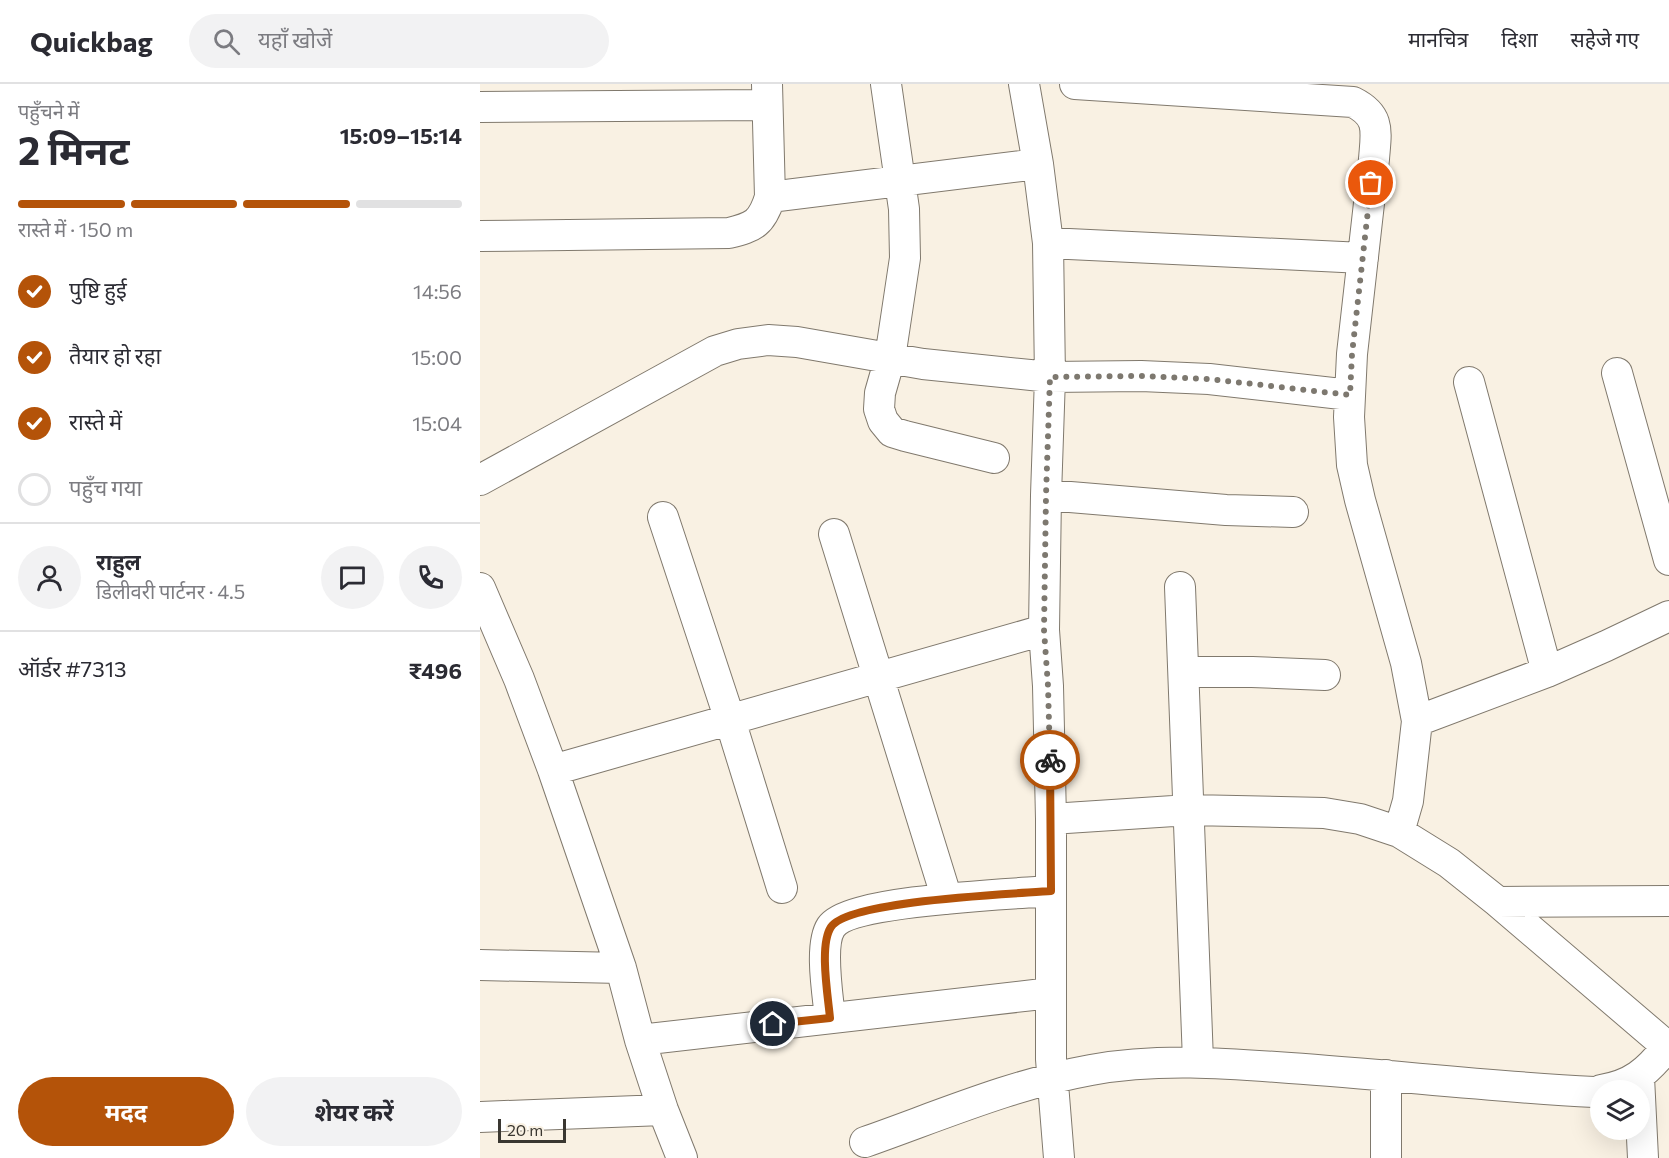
<!DOCTYPE html>
<html lang="hi">
<meta charset="utf-8">
<style>
:root{--surface:#fff;--page:#f2f2f3;--text:#2b2b33;--muted:#7c7c81;--line:#e1e1e2;--accent:#b45309}
body{margin:0;font-family:Commissioner,"Noto Sans Devanagari",sans-serif;background:var(--page);color:var(--text);height:100vh;display:flex;flex-direction:column;font-size:22px;white-space:nowrap}
*{box-sizing:border-box;margin:0}
p{font-size:20px;color:var(--muted)}
.icon{flex:none;width:33px;height:33px;fill:none;stroke:currentColor;stroke-width:2;stroke-linecap:round;stroke-linejoin:round}
.map{position:relative;flex:1;overflow:hidden}
.side{display:flex;flex-direction:column;background:var(--surface);width:480px}
.side>*{flex:none}
.buttons{position:absolute;left:1110px;top:996px;display:grid;gap:12px}
.buttons a{display:grid;place-items:center;width:60px;height:60px;border-radius:50%;background:var(--surface);box-shadow:0 6px 24px #0002;font-size:30px}
.scale{position:absolute;left:18px;bottom:15px;width:68px;box-sizing:border-box;padding-left:6px;border:3px solid #3a3731;border-top:0;font-size:16px;line-height:21px;white-space:nowrap;color:#3a3731;-webkit-text-stroke:4px #f9f1e3;paint-order:stroke}
.pin{position:absolute;display:grid;place-items:center;width:51px;height:51px;color:#fff;margin:-26px;border:3px solid #fff;border-radius:50%;box-shadow:0 2px 6px #0007}
.courier{position:absolute;display:grid;place-items:center;width:60px;height:60px;margin:-30px;border:4px solid #b45309;border-radius:50%;background:#fff;color:#222;box-shadow:0 2px 8px #0007}
.summary em{font-style:normal;font-weight:700}
.summary div{display:flex;flex-direction:column-reverse}
.summary{display:flex;align-items:center;justify-content:space-between;height:102px;padding:0 18px}
h1{font-size:39px;font-weight:700;line-height:45px}
.bar{display:grid;grid-template-columns:repeat(4,1fr);gap:9px 6px;align-content:center;height:72px;padding:0 18px}
.bar i{height:8px;border-radius:4px;background:var(--line)}
.bar .current{background:var(--accent)}
.bar p{grid-column:span 4}
.line{display:flex;align-items:center;gap:15px;padding:0 18px;border-top:2px solid var(--line)}
.line div{flex:1}
.round{display:grid;place-items:center;flex:none;width:63px;height:63px;border-radius:32px;background:var(--page)}
ol{padding:0 18px;list-style:none}
li{display:flex;align-items:center;gap:18px;height:66px}
li p{margin-inline-start:auto}
li .icon{padding:6px;border-radius:50%;background:var(--accent);color:#fff;stroke-width:4}
li:last-child{color:var(--muted)}
li i{width:33px;height:33px;border:3px solid var(--line);border-radius:50%}
.cta{display:flex;gap:12px;margin-top:auto;padding:12px 18px}
.cta a{flex:1;height:69px;border-radius:36px;background:var(--accent);color:#fff;font-size:24px;font-weight:700;line-height:69px;text-align:center}
.cta a+a{background:var(--page);color:var(--text)}
header{display:flex;align-items:center;gap:36px;box-sizing:border-box;height:84px;padding:0 30px;background:var(--surface);border-bottom:2px solid var(--line)}
header strong{font-size:28px}
nav{display:flex;gap:33px;margin-inline-start:auto;font-size:21px}
.search{width:420px;height:54px;background:var(--page);display:flex;align-items:center;gap:15px;box-sizing:border-box;padding:0 21px;border-radius:33px;color:var(--muted);font-size:22px}
main{display:flex;flex:1;min-height:0}
.map>svg:first-child{display:block}
.lines{fill:none;stroke-linecap:round;stroke-linejoin:round}
.minor-casing{stroke:#80796d;stroke-width:32}
.minor{stroke:#fff;stroke-width:30}
.done{stroke:#7d786f;stroke-width:6;stroke-dasharray:0 10.8}
.route{stroke:#b45309;stroke-width:8}
</style>
<header>
<strong>Quickbag</strong>
<div class="search"><svg class="icon" aria-label="search" viewBox="0 0 24 24"><circle cx="10" cy="10" r="6"/><path d="M15 15l6 6"/></svg>यहाँ खोजें</div>
<nav><a>मानचित्र</a><a>दिशा</a><a>सहेजे गए</a></nav>
</header>
<main>
<section class="side">
<div class="summary"><div><h1>2 मिनट</h1><p>पहुँचने में</p></div><em>15:09–15:14</em></div>
<div class="bar"><i class="current"></i><i class="current"></i><i class="current"></i><i></i><p>रास्ते में · 150 m</p></div>
<ol>
<li><svg class="icon" aria-label="check" viewBox="0 0 24 24"><path d="M5 12l5 5 9-10"/></svg>पुष्टि हुई<p>14:56</p></li>
<li><svg class="icon" aria-label="check" viewBox="0 0 24 24"><path d="M5 12l5 5 9-10"/></svg>तैयार हो रहा<p>15:00</p></li>
<li><svg class="icon" aria-label="check" viewBox="0 0 24 24"><path d="M5 12l5 5 9-10"/></svg>रास्ते में<p>15:04</p></li>
<li><i></i>पहुँच गया</li>
</ol>
<div class="line" style="height:108px"><a class="round"><svg class="icon" aria-label="person" viewBox="0 0 24 24"><circle cx="12" cy="8" r="4"/><path d="M4 21q1-7 8-7t8 7"/></svg></a><div><b>राहुल</b><p>डिलीवरी पार्टनर · 4.5</p></div><a class="round"><svg class="icon" aria-label="chat" viewBox="0 0 24 24"><path d="M4 5h16v11H9l-5 4z"/></svg></a><a class="round"><svg class="icon" aria-label="phone" viewBox="0 0 24 24"><path d="M5 4h4l2 5-3 2q2 4 5 5l2-3 5 2v4C11 20 4 13 5 4z"/></svg></a></div>
<div class="line" style="height:78px"><div>ऑर्डर #7313</div><b>₹496</b></div>
<div class="cta"><a>मदद</a><a>शेयर करें</a></div>
</section>
<div class="map">
<svg width="1189" height="1074" viewBox="0 0 1189 1074">
<rect width="100%" height="100%" fill="#f9f1e3"/>
<g class="lines">
<defs>
<path id="minor" d="M406,0l18,125 1,49 -15,100 -10,35 -1,16 4,12 9,11 13,4 89,22
M544,0l14,80 10,79 2,134 -4,118 -2,135 4,56 3,133v240l8,99
M595,0l278,18c28,14 23,30 21,57l-22,195 -3,63 3,48 8,35 46,163 11,58 -9,80 -9,31
M0,23l287,-2
M290,113l268,-33
M0,152l249,-3c25,-6 33,-10 41,-36l-3,-113
M568,159l315,15
M1137,289l52,187
M989,298l78,290
M0,396l235,-129 23,-7 30,-4 29,2 126,22 127,13 91,-1 68,3 141,16
M566,411l180,15 67,2
M183,433l67,203 52,168
M354,450l113,365
M700,503l18,474
M0,504l39,91 34,91 68,198 19,72 23,70 19,48
M704,588h68l73,3
M937,637l130,-49 59,-26 63,-30
M73,686l491,-140
M571,735l138,-9 135,3 36,6 39,13 50,31 49,39 171,146
M1018,818l171,-1
M0,881l141,3
M350,934c-2,-22 -11,-73 1,-91 18,-27 184,-33 220,-36
M160,956l411,-47
M1159,993l4,81
M1121,1006c31,-5 46,-18 66,-43
M0,1033l183,-7
M385,1058c74,-26 148,-58 226,-72 66,-12 133,-7 199,-2 102,7 203,19 304,24l6,-1
M906,1074v-83"/>
</defs>
<use href="#minor" class="minor-casing"/>
<use href="#minor" class="minor"/>
</g>
<g class="lines">
<path class="done" d="M570,676l-2,-74 -4,-56 2,-135 4,-118 91,-1 68,3 141,16 2,-41 19,-171"/>
<path class="route" d="M293,940l57,-6c-2,-22 -11,-73 1,-91 18,-27 184,-33 220,-36l-1,-131"/>
</g>
</svg>
<div class="buttons">
<a><svg class="icon" aria-label="layers" viewBox="0 0 24 24"><path d="M12 4l9 5-9 5-9-5zM3 14l9 5 9-5"/></svg></a>
</div>
<div class="scale">20 m</div>
<div class="pin" style="left:891px;top:99px;background:#ea580c"><svg class="icon" aria-label="bag" viewBox="0 0 24 24"><path d="M5 8h14l-1 12H6zM9 8a3 3 0 0 1 6 0"/></svg></div>
<div class="pin" style="left:293px;top:940px;background:#1f2937"><svg class="icon" aria-label="home" viewBox="0 0 24 24"><path d="M3 11l9-7 9 7M6 9v11h12V9"/></svg></div>
<div class="courier" style="left:570px;top:676px"><svg class="icon" aria-label="bike" viewBox="0 0 24 24"><circle cx="6" cy="16" r="4"/><circle cx="18" cy="16" r="4"/><path d="M6 16l4-8h5l3 8M10 8l3 8H6M13 5h3"/></svg></div>
</div>
</main>
